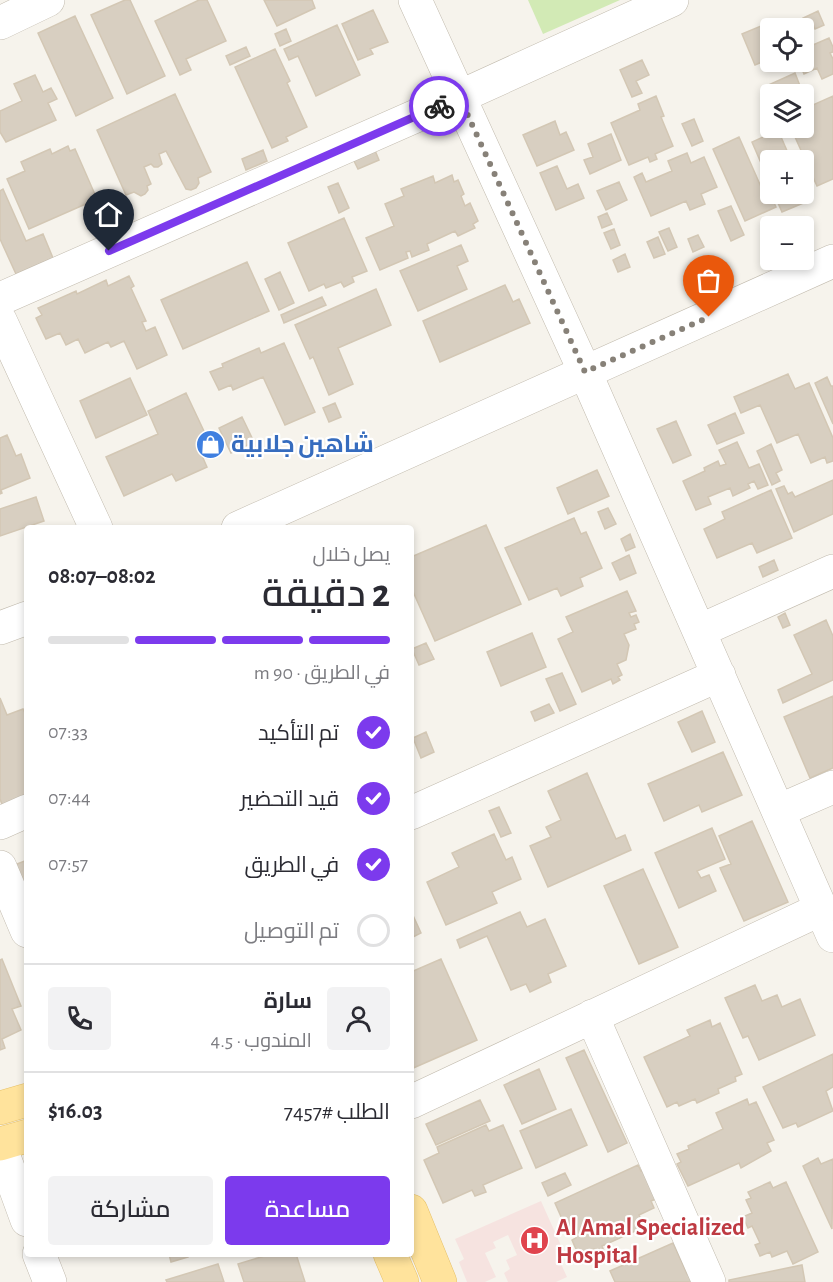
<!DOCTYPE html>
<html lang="ar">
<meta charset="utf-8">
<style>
:root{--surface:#fff;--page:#f2f2f3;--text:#2b2b33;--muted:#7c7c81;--line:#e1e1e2;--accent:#7c3aed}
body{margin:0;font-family:"Alegreya Sans",Cairo,sans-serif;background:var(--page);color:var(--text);direction:rtl;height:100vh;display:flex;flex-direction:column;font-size:22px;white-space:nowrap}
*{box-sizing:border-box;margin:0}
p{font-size:20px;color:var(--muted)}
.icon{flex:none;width:33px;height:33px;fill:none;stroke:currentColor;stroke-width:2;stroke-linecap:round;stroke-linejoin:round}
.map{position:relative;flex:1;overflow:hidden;direction:ltr}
.side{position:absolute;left:24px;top:525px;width:390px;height:732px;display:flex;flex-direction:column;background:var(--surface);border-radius:6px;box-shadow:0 3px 9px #0003;direction:rtl}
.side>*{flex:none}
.fabs{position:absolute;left:760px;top:18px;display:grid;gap:12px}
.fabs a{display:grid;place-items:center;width:54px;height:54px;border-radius:6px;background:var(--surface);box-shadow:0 3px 9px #0003;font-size:30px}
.pin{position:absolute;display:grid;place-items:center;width:51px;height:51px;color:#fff;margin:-62px -26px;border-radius:50% 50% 50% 0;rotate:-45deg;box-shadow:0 0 6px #0007}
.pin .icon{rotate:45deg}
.courier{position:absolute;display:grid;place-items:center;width:60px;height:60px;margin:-30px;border:4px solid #7c3aed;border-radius:50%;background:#fff;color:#222;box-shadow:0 2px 8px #0007}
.head em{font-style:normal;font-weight:600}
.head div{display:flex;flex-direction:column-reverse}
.head{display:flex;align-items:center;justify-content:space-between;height:102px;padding:0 24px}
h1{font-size:39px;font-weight:600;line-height:45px}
.bar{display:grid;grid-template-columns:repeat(4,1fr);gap:9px 6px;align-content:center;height:72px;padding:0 24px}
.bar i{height:8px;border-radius:4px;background:var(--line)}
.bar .current{background:var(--accent)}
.bar p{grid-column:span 4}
.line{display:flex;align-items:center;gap:15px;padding:0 24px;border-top:2px solid var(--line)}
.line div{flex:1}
.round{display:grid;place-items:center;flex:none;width:63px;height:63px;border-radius:6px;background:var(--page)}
ol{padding:0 24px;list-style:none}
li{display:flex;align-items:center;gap:18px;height:66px}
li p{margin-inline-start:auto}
li .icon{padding:6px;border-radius:50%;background:var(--accent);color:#fff;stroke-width:4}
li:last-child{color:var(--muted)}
li i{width:33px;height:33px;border:3px solid var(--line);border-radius:50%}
.cta{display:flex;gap:12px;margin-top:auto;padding:12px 24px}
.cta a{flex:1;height:69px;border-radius:6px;background:var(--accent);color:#fff;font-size:24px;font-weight:600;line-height:69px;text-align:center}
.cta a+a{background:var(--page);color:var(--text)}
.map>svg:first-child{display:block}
.medical{fill:#f6e3e0}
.green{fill:#d2eab5}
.building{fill:#d8cfc1;stroke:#d3c7b4;stroke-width:1.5}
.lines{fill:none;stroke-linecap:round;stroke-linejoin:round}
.minor-casing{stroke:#c2bbae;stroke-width:34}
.major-casing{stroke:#e6c16a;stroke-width:34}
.minor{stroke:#fff;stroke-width:33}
.major{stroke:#ffe39c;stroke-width:33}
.done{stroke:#878178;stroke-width:6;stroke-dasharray:0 10.8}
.route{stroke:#7c3aed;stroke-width:8}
.labels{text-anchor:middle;stroke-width:4.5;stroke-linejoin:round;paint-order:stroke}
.shop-label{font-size:24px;font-weight:bold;fill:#366cbe;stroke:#fff;text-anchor:start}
.health-label{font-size:24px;font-weight:bold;fill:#be3a42;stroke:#fff;text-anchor:start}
</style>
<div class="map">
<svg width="833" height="1282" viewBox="0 0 833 1282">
<rect width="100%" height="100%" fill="#f6f3ec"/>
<path class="medical" d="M541,1201l22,49 -7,3 11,24 -11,5h-48l-4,-9 6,-4 -4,-9 11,-5 -9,-20 -15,7 3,6 -11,5 11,24 -11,5h-18l-8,-20 5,-3 -9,-20z"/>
<path class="green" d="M528,0h92l-77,34z"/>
<path class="building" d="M125,0h5l35,76 -38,18 -36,-79z
M199,0h8l19,41 -40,18 5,11 -11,5 -25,-54z
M264,0h48l3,8 -38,18z
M373,10l15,32 -18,7 3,5 -15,6 -16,-36z
M818,11l6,14 -9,4 -3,-7 -6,2 -3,-6z
M75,16l38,82 -37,18 -38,-83z
M768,23l3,8v11l-2,1 2,15 -16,7 -13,-31z
M337,25l23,50 -44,21 -18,-40 -9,4 -5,-11z
M803,28h2l8,17 16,-7 4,9v5l-3,1 3,6v15l-11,5 -5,-11 -13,6 -5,-12h5z
M286,29l5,12 -11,5 -5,-12z
M246,47l4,9 -20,9 -4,-9z
M275,49l15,32 -3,2 20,44 -21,10 2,4 -16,7 -37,-81z
M642,60l7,15 -13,6 6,12 -10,4 -12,-27z
M795,73l7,18 -9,3h-22v2l-5,-10z
M35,75l8,17 8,-4 6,11 -9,4 8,17 -50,22 -6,-10v-21l22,-10 -8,-17z
M175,94l36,78 -13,6 1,5 -3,5 -5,2 -5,-1 -20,-38 -7,3 3,10 -4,3h-4l-3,-3 -7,3 7,17 -4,2 1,4 -3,4 -4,2 -7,-4 -8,3 -29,-65z
M656,96l8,20 -3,1 12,29 -18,8 2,5 -7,3 -2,-5 -19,8 -18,-42 29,-13 -2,-6z
M833,96v83l-16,7 -26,-58h13v-19z
M694,119l9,22 -11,5 -10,-22z
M555,121l5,14 6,-3 8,18 -37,16 -14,-31z
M778,130l13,30h-20v26l-19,-44z
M611,134l10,26 -31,14 -6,-14 9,-3 -5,-13z
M739,137l23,52 5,-2 9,20 -31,14 -32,-72z
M68,146l2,5 5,-2 22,50 -68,30 -22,-50 18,-8 -4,-9 29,-13 2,5z
M374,148l5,12 -21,9 -6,-12z
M263,150l4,11 -21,9 -4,-11z
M687,153l4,10 13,-6 13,30 -16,7 4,10 -15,6 -4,-9 -35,15 -17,-39 8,-4 4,9 26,-11 -4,-10z
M557,166l10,23 11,-5 6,14 -28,12 -16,-37z
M452,175l2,7 4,-2 6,14 -3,2 4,10 5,-3 8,18 -5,3 2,4 -17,8 -3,-5 -28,13 2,6 -17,7 -2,-6 -4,1 2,6 -28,12 -14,-32 28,-12 -9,-22 19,-8 -3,-7 32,-13 2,7z
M619,182l8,18 -21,10 -9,-19z
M338,183l11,25 -10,5 -11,-26z
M3,189l23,52 17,-7 10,24 -37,16 -16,-35v-48z
M804,191l4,10 -26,11 -8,-18h30z
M731,206l13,29 -13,6 -13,-30z
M607,213l5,11 -10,4 -4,-11z
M344,218l23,53 -15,6 2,5 -10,5 -3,-5 -15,6 -2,-4 -15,7 -21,-48z
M669,228l8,19 -9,4 -9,-19z
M614,229l6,16 -9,4 -7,-16z
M698,235l6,12 -11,5 -5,-13z
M658,237l7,17 -11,4 -7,-16z
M461,245l7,16 -11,5 10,23 -49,22 -18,-40z
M625,254l5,13 -12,5 -5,-12z
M247,262l22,49 -86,38 -22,-49z
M280,272l14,31 -15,7 -14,-31z
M129,276l5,10 -3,2 15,33 -4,1 4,9 9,-4 12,28 -30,14 -13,-28 -13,6 -3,-5 -23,11 -7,-14 -12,6 -6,-12 -14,6 -10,-21 6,-3 -4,-7 38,-17 1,3 29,-14 2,6z
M505,285l8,17 6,-3 11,24 -90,39 -17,-41z
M376,289l15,36 -53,23 15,36 -24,11 -15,-36 -1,-2 -3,2 -15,-34z
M322,297l4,8 -42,18 -3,-8z
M284,343l31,69 -30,13 -22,-48 -30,13 -2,-5 -12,5 -9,-18 13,-5 -1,-3 37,-16 2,5z
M788,374l7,15 14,-6 24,55v23l-6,2 -2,-6 -14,6 -13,-29 -21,9 -17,-38 -19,8 -7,-16z
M827,377l4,9h2v38l-18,-41z
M130,378l17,37 -51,23 -16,-37z
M186,393l24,51 -11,5 8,18 -31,14 -4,-7 -48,22 -18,-39 52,-23 -10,-23z
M335,403l6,14 -12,5 -6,-14z
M735,413l9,20 -27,11 -9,-19z
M242,417l12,25 -23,11 -12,-25z
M676,421l15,34 -18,8 -16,-34z
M7,435l9,21 5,-2 9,24 -29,12 1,3 -2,1v-56z
M737,442l12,26 10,-4 9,21 -10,4 -4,-8 -6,3 2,4 -17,8 -3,-8 -22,9 3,7 -15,6 -13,-29 22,-10 -1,-3 14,-7 2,5 6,-2 -7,-14z
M771,444l11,26 -6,3 4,8 -8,4 -15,-34z
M597,470l12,26 -41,18 -11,-26z
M833,480v34l-39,18 -18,-43 8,-3 4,8 4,-2 3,5z
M771,490l21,48 -35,15 -5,-10 -35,15 -13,-29 21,-10 -3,-7z
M36,497l8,24 -44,15v-27z
M608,508l8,16 -11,5 -7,-17z
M574,518l7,16 5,-2 16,36 -22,10 3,8 -22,10 -4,-8 -28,12 -24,-52z
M486,525l35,79 -86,37 -24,-54v-30z
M630,534l5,13 -9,4 -5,-12z
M629,555l7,18 -16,7 -8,-17z
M774,560l4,10 -15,7 -4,-10z
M627,591l9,20 -7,2 2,4 5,-2 3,7 -5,2 2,5 -12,5 5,11 -3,15 -9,4 5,11 -4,2 2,3 -7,4 -2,-5 -29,13 -24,-53 15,-7 -7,-15z
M785,613l5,12 -7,3 -5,-11z
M826,620l7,16v44l-50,23 -5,-13 34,-16 -18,-39z
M532,633l14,34 -45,19 -14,-34z
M426,643l8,16 -15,6 -7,-16z
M562,673l14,31 -16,7 -14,-32z
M833,696v72l-23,10 -26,-61z
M0,698l7,17 16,-6 4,8v80l-24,10 -3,-8z
M549,704l5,9 -19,8 -4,-9z
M702,711l13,31 -23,10 -14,-30z
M426,732l8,20 -13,6 -8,-20z
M723,752l19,43 -40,17 -3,-7 -35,16 -16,-37z
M587,773l29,66 9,-4 6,15 -83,37 -18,-41 21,-9 -5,-10 15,-7 -13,-29z
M499,807l12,26 -10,4 -12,-26z
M752,821l36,81 -44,19 -24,-53 11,-4 -12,-28z
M712,828l13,31 -28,12 4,7 8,-3 7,16 -37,17 -24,-55z
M494,834l12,26 6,-3 9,22 -29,13 5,11 -51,22 -19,-43 32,-15 -7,-14z
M27,860v42l-15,-36z
M643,869l35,78 -39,17 -35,-78z
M411,911l10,22 -10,5z
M520,912l7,15 18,-8 21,47 -18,8 3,8 -21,10 -4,-8 -15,6 -24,-54 -27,12 -3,-8z
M2,959l19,47 -9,3 9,21 -19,9 3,9 -5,2v-90z
M441,959l36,81 -66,29v-97z
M755,985l7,16 15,-6 5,12 18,-8 15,36 -56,25 -11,-24 -5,2 -18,-40z
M710,1020l2,7 8,-4 22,51 -7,3 1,4 -18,8 1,4 -22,10 -2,-4 -16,7 -2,-4 -10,5 -23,-50 46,-21 -3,-6z
M584,1050l43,93 -19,9 -42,-94z
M833,1054v33l-7,4 7,20 -35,16 -2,-4 -13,5 -20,-41z
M539,1069l17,40 -34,15 -18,-39z
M747,1099l2,6 7,-3 18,38 -7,3 4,8 -30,17 -2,-5 -51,23 -11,-22 4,-2 -4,-8 12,-5 -1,-3 35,-17 -7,-16z
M480,1100l10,21 -54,24 -10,-21z
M571,1109l16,36 -51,23 -16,-37z
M486,1125l3,6 14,-6 19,43 -39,17 3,7 -11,4 -3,-6 -29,13 -19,-43 15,-7 -2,-6z
M818,1158l3,6 12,-5 -1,70 -29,-63z
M638,1165l3,6 2,-1 13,29 -5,2 3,7 -15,7 5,12 -42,19 2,5 -8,3 -2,-5 -15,7 -7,-16 4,-2 -9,-18 -4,1 -8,-18z
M565,1173l6,12 -23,11 -6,-13z
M770,1182l3,6 13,-6 32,70 -25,12 -6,-13 -15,6 -2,-5 -10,4 -5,-11 5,-2 -8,-17 -4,2 -5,-11 9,-4 -6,-13 5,-2 -3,-6z
M673,1243l14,31 2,-1 4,9h-78l-5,-11z
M169,1254h18l1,3 -17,5z
M271,1254h25l9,28h-61l-6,-18z
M218,1264l6,18h-57l-1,-2z
M802,1265l3,17h-76v-2z"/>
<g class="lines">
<defs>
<path id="minor" d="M415,0l170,372 248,564
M0,23l48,-23
M0,299l459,-202 213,-97
M0,320l96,208
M238,528l595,-267
M0,628l27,-10
M699,631l134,-60
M778,811l55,-24
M411,813l308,-138
M0,823l27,-12
M0,867l27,64
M592,1016l117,266
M411,1102l410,-193
M0,1146l27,74
M39,1254l11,28"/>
<path id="major" d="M0,1108l27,-8
M0,1144l27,-8
M411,1211l29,71
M390,1254l12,28"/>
</defs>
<use href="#minor" class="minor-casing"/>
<use href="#major" class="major-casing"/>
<use href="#minor" class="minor"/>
<use href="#major" class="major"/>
</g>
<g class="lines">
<path class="done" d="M439,106l20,-10 126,276 124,-55"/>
<path class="route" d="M109,251l330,-145"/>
</g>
<defs>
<symbol id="shop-disc" viewBox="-11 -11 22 22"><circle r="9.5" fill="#3f7fe0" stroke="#fff"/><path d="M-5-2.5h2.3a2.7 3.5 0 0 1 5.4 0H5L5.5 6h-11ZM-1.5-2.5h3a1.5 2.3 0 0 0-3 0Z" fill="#fff"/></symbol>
<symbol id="hospital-disc" viewBox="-11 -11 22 22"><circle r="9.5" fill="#e0444e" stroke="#fff"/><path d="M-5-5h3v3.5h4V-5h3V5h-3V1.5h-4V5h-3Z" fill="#fff"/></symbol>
</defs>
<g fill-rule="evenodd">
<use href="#shop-disc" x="194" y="428" width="33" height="33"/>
<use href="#hospital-disc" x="518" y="1224" width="33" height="33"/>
</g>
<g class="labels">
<g class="shop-label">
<text x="231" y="452">شاهين جلابية</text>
</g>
<g class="health-label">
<text x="556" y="1235">Al Amal Specialized<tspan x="556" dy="28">Hospital</tspan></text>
</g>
</g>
</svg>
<div class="fabs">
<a><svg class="icon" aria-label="locate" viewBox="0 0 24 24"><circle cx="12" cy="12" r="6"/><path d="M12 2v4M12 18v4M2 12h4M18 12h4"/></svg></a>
<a><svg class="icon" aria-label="layers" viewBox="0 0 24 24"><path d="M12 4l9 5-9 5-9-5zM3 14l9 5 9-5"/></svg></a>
<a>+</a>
<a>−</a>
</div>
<div class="pin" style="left:709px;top:317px;background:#ea580c"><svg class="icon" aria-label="bag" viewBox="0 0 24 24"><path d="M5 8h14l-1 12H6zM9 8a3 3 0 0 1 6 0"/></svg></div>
<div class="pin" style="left:109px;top:251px;background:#1f2937"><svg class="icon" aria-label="home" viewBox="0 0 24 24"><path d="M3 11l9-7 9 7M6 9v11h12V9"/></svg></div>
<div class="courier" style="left:439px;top:106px"><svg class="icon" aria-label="bike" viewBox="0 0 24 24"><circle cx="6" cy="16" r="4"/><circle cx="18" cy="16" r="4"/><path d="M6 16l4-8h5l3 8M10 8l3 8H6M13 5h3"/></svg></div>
<section class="side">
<div class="head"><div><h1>2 دقيقة</h1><p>يصل خلال</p></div><em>08:02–08:07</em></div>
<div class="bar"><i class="current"></i><i class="current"></i><i class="current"></i><i></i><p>في الطريق · 90 m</p></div>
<ol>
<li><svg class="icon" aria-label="check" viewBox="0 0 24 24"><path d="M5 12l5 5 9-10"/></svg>تم التأكيد<p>07:33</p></li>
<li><svg class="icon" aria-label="check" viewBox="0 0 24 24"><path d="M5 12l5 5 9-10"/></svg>قيد التحضير<p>07:44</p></li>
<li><svg class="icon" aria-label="check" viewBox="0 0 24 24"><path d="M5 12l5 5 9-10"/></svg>في الطريق<p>07:57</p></li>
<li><i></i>تم التوصيل</li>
</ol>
<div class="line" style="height:108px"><a class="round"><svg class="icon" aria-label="person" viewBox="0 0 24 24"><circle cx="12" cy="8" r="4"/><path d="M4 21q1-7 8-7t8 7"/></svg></a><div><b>سارة</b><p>المندوب · 4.5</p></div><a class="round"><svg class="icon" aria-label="phone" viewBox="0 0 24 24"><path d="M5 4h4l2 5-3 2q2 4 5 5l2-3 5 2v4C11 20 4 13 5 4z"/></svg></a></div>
<div class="line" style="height:78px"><div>الطلب #7457</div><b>$16.03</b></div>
<div class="cta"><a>مساعدة</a><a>مشاركة</a></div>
</section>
</div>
